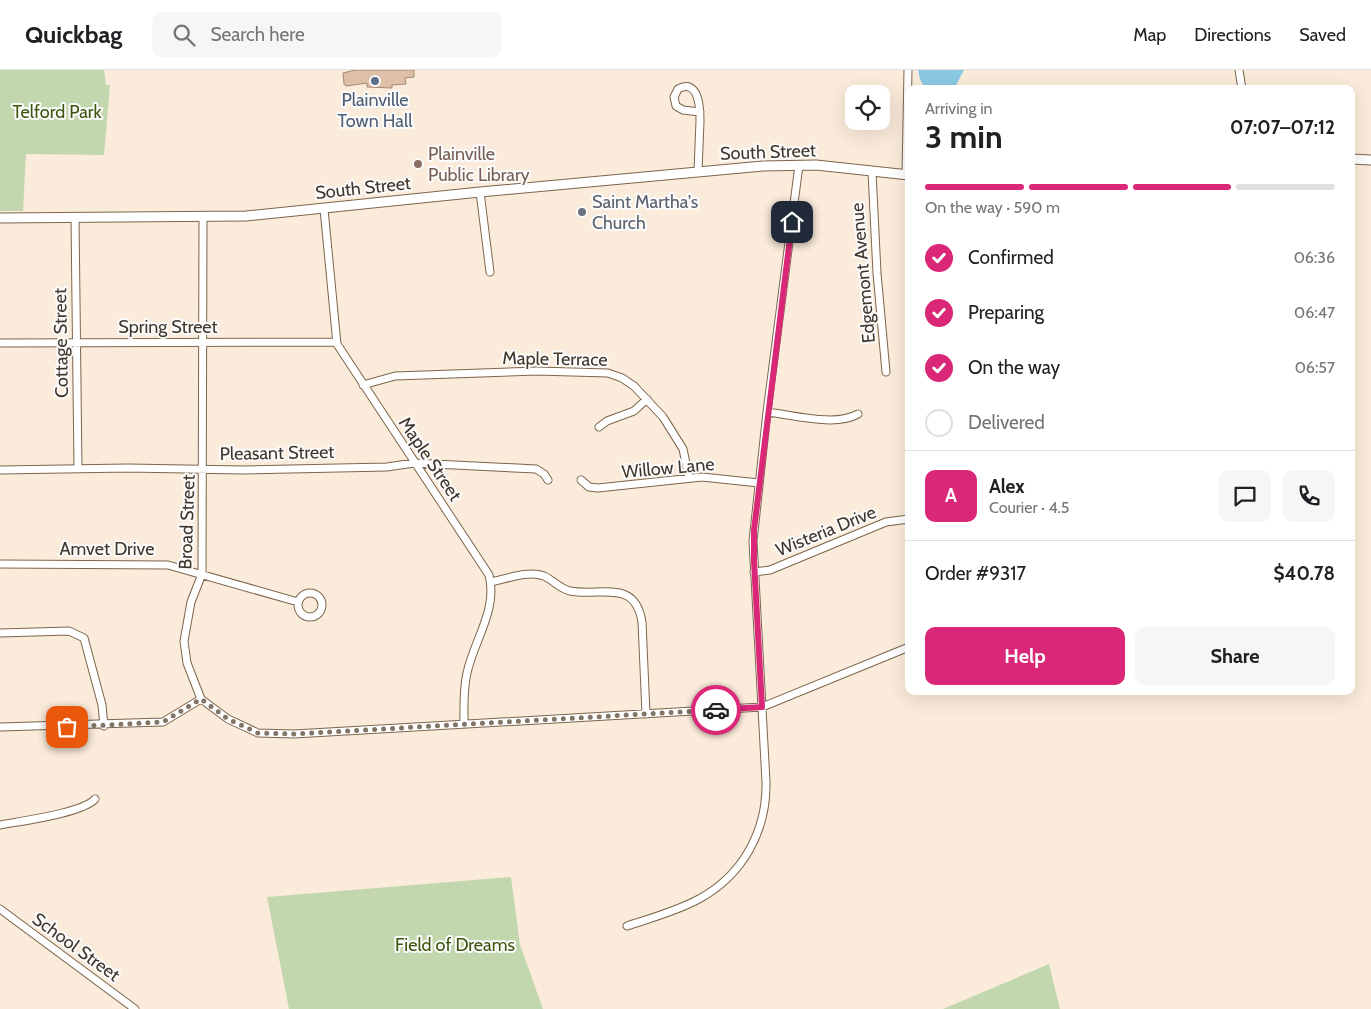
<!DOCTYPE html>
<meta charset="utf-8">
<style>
:root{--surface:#fff;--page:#f6f6f6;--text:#202124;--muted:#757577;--line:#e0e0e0;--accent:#db2777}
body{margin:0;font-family:Cabin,sans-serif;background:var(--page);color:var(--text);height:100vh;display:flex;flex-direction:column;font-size:19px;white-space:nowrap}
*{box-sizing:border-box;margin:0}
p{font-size:16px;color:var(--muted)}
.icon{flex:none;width:28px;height:28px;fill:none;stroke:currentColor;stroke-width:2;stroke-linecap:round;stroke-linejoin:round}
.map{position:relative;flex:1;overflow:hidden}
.sheet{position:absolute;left:905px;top:15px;width:450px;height:610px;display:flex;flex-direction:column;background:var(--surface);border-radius:10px;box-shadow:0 5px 20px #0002}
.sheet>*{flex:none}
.controls{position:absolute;left:845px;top:15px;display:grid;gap:10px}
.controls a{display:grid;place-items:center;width:45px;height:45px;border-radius:10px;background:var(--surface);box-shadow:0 5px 20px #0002;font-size:25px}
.pin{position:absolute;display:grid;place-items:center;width:42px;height:42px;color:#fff;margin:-21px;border-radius:10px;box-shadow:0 2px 8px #0006}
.courier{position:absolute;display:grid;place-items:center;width:50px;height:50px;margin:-25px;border:4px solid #db2777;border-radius:50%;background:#fff;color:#222;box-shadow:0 1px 6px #0007}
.head em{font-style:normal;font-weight:700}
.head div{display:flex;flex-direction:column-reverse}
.head{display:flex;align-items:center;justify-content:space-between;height:85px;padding:0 20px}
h1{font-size:32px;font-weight:700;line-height:38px}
.bar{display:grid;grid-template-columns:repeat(4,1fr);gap:8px 5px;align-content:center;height:60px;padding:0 20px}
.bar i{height:6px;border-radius:4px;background:var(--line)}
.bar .selected{background:var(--accent)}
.bar p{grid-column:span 4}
.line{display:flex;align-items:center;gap:12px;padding:0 20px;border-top:1px solid var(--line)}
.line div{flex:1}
.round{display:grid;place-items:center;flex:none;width:52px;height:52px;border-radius:10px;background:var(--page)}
ol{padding:0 20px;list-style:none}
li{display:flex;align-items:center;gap:15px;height:55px}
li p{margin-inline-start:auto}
li .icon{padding:5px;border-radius:50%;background:var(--accent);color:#fff;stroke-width:4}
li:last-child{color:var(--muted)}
li i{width:28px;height:28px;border:2px solid var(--line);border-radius:50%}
.action{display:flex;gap:10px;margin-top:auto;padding:10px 20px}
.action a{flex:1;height:58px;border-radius:10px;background:var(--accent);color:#fff;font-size:20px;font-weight:700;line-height:58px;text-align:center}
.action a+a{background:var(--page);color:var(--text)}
header{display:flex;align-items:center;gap:30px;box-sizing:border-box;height:70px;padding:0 25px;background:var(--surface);border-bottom:1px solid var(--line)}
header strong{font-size:24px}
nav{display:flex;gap:28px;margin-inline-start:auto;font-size:18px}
.search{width:350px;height:45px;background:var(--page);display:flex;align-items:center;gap:12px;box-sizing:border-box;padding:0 18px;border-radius:10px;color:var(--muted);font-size:19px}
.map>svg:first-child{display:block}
.green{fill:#c3d7af}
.water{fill:#8bc9e2}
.building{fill:#debfa8;stroke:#a58771}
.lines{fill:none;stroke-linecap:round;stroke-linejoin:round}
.minor-casing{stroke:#7c654c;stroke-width:9}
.major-casing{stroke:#7c654c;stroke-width:11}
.minor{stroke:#fff;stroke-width:7}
.major{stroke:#fff;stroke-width:9}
.done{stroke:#827568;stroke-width:5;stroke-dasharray:0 9}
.route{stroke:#db2777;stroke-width:6}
.service-dot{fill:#5c6f8a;stroke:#fbfbfb;stroke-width:2}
.education-dot{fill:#8d6e63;stroke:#fbfbfb;stroke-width:2}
.worship-dot{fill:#6b7280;stroke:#fbfbfb;stroke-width:2}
.labels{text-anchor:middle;stroke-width:4;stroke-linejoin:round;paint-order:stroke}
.service-label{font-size:18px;fill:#4e5e75;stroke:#fbfbfb}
.park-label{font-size:18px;fill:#3b570e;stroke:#fbfbfb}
.street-label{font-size:18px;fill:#41362b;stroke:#fbfbfb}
.education-label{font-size:18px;fill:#785e54;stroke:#fbfbfb;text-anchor:start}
.worship-label{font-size:18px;fill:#5b616d;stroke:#fbfbfb;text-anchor:start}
</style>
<header>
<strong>Quickbag</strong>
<div class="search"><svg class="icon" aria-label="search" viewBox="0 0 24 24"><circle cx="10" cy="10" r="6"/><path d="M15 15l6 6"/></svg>Search here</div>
<nav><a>Map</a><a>Directions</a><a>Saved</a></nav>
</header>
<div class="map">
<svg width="1371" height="939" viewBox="0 0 1371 939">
<rect width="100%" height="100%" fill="#fbebda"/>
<path class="green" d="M0,0h104l2,15h4l-6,70 -78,-1 -3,57h-23z
M511,807l9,68 23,64h-254l-22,-112z
M1049,894l11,45h-117z"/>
<path class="water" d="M918,0h46l-10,19h-29l-5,-10z"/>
<path class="building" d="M355,0h59v7l-9,1 1,6 -14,1v3l-25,-1v-4l-21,3 -2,-2 -1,-11z"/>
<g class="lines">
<defs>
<path id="minor" d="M1239,0l3,19
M698,101l2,-50c0,-13 -1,-43 -22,-32l-4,8 2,9 7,4 17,2
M872,102l5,101 9,99
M906,105l2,-105
M480,122l10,80
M324,139l13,135 152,231c9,35 -15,65 -22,98 -4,17 -3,34 -3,51
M75,147l3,252
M203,147l-1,357 -11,28 -7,39 3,22 14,36 27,20 30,14 36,1 468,-27 147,-60
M0,273l336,-1
M363,315l32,-9 142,-5 71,2 14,5 12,8 29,31 20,32 6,29
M767,342c27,3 68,15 91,2
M599,357l8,-6 27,-10 13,-12
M0,400l128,-2 114,2 145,-3 27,-4 122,6 8,5 4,6
M581,410l8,7 9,1 104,-11 57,6
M0,494l168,1 130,37
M754,502l16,-2 116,-48 23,-3
M491,512c15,-3 37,-12 53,-6 9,4 16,13 26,15 30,6 65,-13 72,31l4,92
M298 535a12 12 0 1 1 24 0a12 12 0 1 1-24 0Z
M0,563l69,-2 15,7 18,67 2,21
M0,657l163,-5 38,-23
M0,755c21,-4 83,-12 95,-26
M0,839l135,100
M627,856c24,-8 50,-15 72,-27 44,-24 68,-68 67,-117l-13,-241 14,-129 32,-247"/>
<path id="major" d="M1351,89l20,1
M0,148l246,-2 234,-24 283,-26 53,-1 93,10"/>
</defs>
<use href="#minor" class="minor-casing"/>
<use href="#major" class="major-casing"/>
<use href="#minor" class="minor"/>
<use href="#major" class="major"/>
</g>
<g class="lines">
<path class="done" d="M67,657l96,-5 38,-23 27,20 30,14 36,1 422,-24"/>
<path class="route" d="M716,640l46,-3 -8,-146v-31l38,-308"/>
</g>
<circle class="service-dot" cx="375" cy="11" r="5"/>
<circle class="education-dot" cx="418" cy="94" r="5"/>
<circle class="worship-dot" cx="582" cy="142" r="5"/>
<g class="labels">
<g class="service-label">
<text x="375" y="36">Plainville<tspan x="375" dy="21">Town Hall</tspan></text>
</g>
<g class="park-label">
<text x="57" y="48">Telford Park</text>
<text x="455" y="881">Field of Dreams</text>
</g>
<g class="street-label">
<text transform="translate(768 82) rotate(-2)" y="6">South Street</text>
<text transform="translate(363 118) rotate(-6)" y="6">South Street</text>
<text transform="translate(863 203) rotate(-95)" y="6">Edgemont Avenue</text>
<text x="168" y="263">Spring Street</text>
<text transform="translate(61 273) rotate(-91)" y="6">Cottage Street</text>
<text transform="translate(555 289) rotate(1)" y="6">Maple Terrace</text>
<text transform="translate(277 383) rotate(-1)" y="6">Pleasant Street</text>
<text transform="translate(430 389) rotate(56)" y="6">Maple Street</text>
<text transform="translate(668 398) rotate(-5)" y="6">Willow Lane</text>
<text transform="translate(187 452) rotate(-88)" y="6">Broad Street</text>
<text transform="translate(826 461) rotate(-22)" y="6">Wisteria Drive</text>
<text x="107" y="485">Amvet Drive</text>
<text transform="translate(76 877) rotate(36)" y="6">School Street</text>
</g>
<g class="education-label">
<text x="428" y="90">Plainville<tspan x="428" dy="21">Public Library</tspan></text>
</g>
<g class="worship-label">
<text x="592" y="138">Saint Martha's<tspan x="592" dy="21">Church</tspan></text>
</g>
</g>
</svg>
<div class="controls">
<a><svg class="icon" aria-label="locate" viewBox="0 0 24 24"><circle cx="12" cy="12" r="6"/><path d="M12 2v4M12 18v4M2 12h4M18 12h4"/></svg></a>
</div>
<div class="pin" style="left:67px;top:657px;background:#ea580c"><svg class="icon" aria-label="bag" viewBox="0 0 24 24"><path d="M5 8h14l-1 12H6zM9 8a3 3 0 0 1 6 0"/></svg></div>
<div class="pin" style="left:792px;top:152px;background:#1f2937"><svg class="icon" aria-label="home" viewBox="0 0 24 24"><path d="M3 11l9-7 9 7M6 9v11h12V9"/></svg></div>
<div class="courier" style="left:716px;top:640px"><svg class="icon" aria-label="car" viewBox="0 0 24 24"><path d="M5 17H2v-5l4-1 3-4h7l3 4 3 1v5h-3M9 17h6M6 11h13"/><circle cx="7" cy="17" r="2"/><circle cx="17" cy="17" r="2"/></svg></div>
<section class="sheet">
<div class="head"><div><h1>3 min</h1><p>Arriving in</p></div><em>07:07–07:12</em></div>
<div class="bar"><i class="selected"></i><i class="selected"></i><i class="selected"></i><i></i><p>On the way · 590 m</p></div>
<ol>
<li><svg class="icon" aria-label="check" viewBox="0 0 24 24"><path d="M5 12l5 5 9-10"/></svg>Confirmed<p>06:36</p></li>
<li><svg class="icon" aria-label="check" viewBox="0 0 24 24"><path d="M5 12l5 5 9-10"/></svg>Preparing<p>06:47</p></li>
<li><svg class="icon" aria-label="check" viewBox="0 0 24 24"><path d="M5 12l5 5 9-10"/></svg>On the way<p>06:57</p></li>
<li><i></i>Delivered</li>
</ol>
<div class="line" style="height:90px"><b class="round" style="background:var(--accent);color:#fff">A</b><div><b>Alex</b><p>Courier · 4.5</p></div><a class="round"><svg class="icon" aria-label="chat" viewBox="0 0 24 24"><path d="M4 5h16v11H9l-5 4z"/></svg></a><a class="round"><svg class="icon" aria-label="phone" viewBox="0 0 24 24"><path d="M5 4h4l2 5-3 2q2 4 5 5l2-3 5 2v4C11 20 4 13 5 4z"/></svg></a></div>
<div class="line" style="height:65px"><div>Order #9317</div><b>$40.78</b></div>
<div class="action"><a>Help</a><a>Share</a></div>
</section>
</div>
